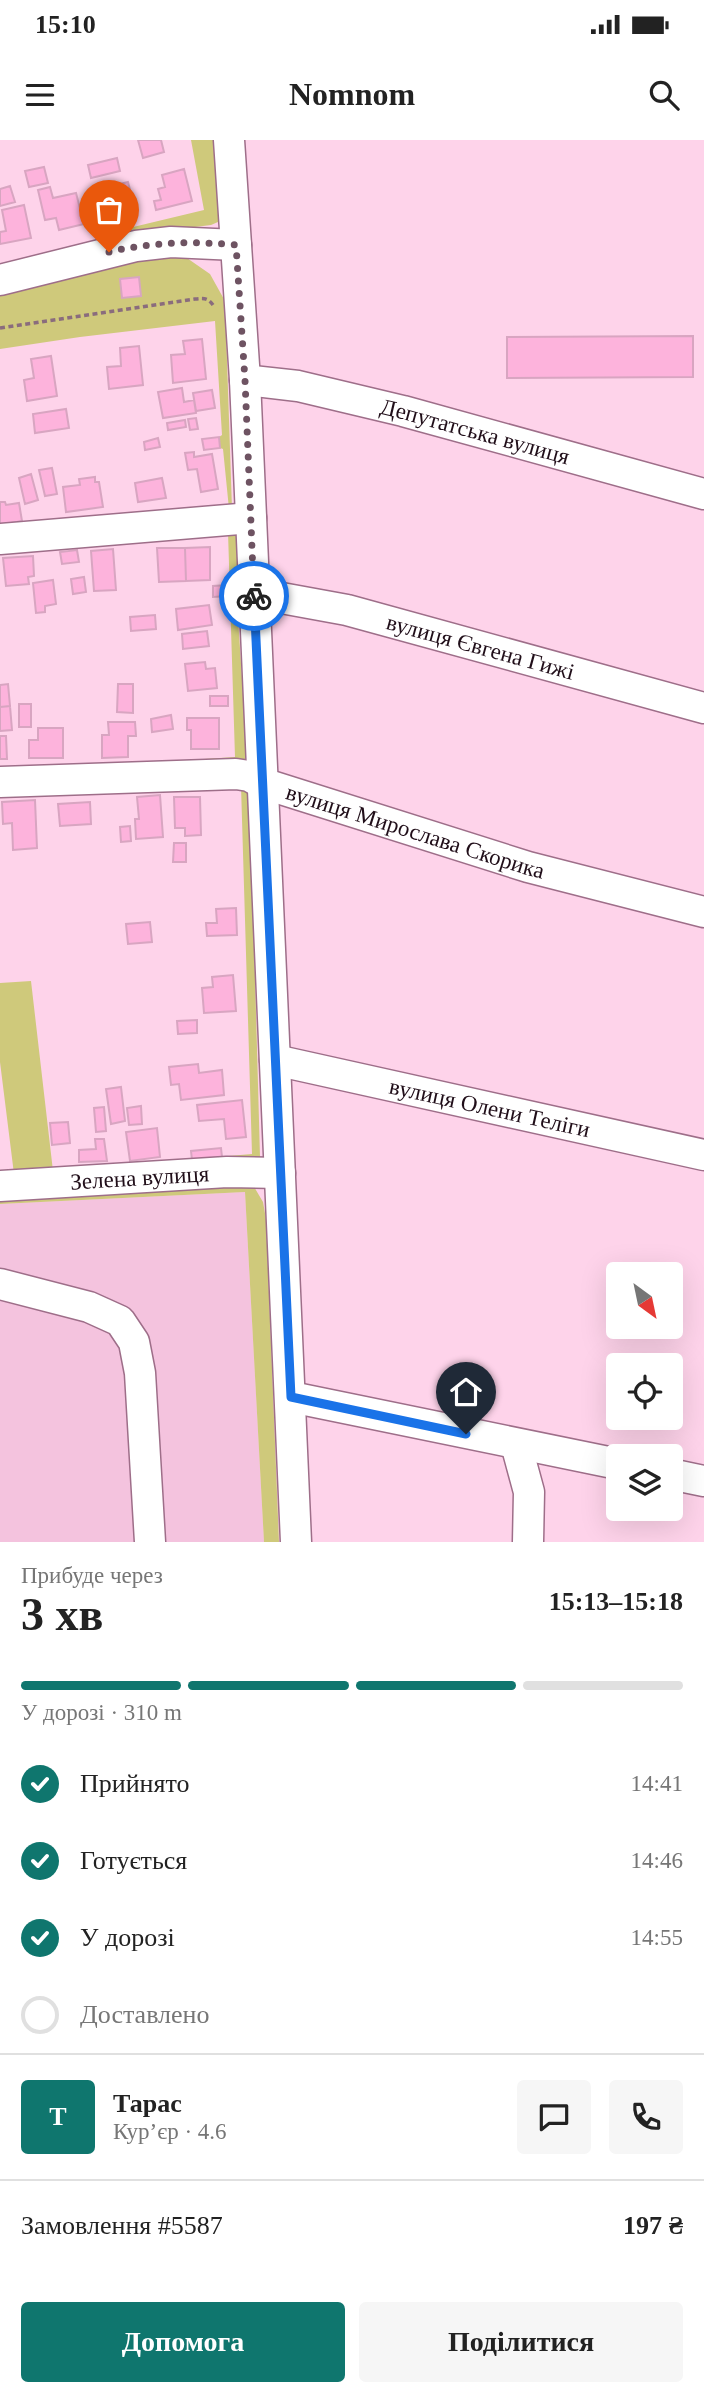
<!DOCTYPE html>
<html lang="uk">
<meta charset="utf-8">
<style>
:root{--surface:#fff;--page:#f6f6f6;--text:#222;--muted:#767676;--line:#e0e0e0;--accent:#0f766e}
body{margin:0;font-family:Georgia,serif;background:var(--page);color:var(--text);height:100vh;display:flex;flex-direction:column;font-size:26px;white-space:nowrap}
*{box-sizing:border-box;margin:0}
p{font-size:23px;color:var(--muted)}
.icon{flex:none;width:38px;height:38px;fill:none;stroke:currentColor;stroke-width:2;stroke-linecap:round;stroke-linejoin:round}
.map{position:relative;height:1402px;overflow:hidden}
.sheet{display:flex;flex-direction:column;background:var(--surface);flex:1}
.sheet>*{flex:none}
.needle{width:46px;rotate:147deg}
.buttons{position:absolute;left:606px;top:1122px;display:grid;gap:14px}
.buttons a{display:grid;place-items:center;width:77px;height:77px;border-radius:7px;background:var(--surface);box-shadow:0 7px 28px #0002;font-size:35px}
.pin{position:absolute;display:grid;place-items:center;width:60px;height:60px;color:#fff;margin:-72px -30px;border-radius:50% 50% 50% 0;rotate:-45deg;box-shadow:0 0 7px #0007}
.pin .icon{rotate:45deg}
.courier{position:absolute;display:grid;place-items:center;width:70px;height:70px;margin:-35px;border:5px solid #1a73e8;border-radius:50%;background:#fff;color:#222;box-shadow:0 2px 9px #0007}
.overview em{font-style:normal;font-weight:800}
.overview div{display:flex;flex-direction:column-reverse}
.overview{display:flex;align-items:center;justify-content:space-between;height:119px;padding:0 21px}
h1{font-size:46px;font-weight:800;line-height:52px}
.bar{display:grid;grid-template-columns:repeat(4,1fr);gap:10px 7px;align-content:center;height:84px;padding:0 21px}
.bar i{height:9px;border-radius:5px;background:var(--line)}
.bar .active{background:var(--accent)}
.bar p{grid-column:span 4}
.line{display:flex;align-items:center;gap:18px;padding:0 21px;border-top:2px solid var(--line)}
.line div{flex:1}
.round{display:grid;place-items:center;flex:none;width:74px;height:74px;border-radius:7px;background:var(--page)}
ol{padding:0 21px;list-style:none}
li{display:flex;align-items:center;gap:21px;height:77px}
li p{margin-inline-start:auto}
li .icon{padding:7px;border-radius:50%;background:var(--accent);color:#fff;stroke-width:4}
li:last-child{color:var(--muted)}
li i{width:38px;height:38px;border:4px solid var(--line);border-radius:50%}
.cta{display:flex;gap:14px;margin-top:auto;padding:14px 21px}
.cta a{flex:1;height:80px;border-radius:7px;background:var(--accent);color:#fff;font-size:28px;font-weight:800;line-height:80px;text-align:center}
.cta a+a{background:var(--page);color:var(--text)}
.status{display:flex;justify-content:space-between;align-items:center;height:49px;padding:0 35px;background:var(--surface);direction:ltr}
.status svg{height:19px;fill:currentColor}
header{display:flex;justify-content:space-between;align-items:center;height:91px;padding:0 21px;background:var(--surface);font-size:32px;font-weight:800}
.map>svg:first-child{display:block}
.built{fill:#f4c3de}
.green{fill:#cfc97b}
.building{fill:#fdb3dc;stroke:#d8a5c1;stroke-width:2}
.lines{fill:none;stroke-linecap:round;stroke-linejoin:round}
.minor-casing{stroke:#9e6e89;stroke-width:33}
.path{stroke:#8a6c7d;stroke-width:3.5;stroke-dasharray:5 3.5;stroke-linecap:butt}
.minor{stroke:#fff;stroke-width:30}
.done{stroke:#6e5362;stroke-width:7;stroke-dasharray:0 12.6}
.route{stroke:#1a73e8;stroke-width:9}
.labels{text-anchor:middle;stroke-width:6;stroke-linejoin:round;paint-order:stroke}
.street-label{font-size:23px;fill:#200e19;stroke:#fff}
</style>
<div class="status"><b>15:10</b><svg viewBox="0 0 49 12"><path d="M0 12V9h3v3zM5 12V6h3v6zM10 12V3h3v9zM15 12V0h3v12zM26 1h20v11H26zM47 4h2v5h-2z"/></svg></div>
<header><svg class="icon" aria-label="menu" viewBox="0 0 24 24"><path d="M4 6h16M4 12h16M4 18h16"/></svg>Nomnom<svg class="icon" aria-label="search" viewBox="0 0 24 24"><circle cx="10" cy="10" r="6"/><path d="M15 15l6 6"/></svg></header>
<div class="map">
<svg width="704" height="1402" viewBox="0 0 704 1402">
<rect width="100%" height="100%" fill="#fed3ea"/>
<path class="built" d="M245,1052l19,350h-264v-338z"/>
<path class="green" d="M191,0h23l7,77 -3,5 -7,3 -96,12 -11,-3 100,-24z
M140,114l44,2 26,18 15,27 7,208h-3l-6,-60 -3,-1 -1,-11 3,-2 -7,-114 -135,16 -80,12v-59z
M228,392h9v5l1,81 9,136 -3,8 -102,1 93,-6z
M237,641l13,13 10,363 -2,2 -244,15 -14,-112v-79l31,-2 22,190 199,-17 -11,-368z
M253,1045l10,17 3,17 13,323h-15l-19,-350 -245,12v-8z"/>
<path class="building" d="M138,0h23l3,12 -21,6z
M117,18l3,13 -29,7 -3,-13z
M44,27l4,16 -19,4 -4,-16z
M184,29l8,32 -36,9 -2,-9 7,-1 -3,-11 7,-2 -3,-12z
M128,42l8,31 -21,6 -1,-5 -12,3 -4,-17 11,-3 -2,-10z
M10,46l5,16 -15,4v-17z
M50,47l3,11 23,-5 8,31 -25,6 -3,-12 -11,2 -7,-30z
M24,65l7,33 -31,6v-12l6,-1 -4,-21z
M139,137l2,19 -19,2 -2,-19z
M693,196v41l-186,1v-41z
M202,199l4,40 -33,4 -2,-28 14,-1 -2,-13z
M139,206l4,39 -34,4 -2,-22 14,-1 -1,-18z
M51,216l6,40 -30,5 -3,-21 10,-2 -3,-19z
M182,248l2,14 10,-2 2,13 -33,5 -5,-26z
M212,250l3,18 -19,3 -3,-18z
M66,269l3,19 -34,5 -2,-19z
M196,278l2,11 -8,1 -2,-11z
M185,280l1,7 -18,3 -1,-7z
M219,297l1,11 -16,2 -2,-11z
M158,298l2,9 -15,3 -1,-8z
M194,312v5l18,-3 6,35 -17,3 -4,-23 -9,1 -3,-17z
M52,328l5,26 -12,2 -6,-26z
M31,334l7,26 -13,4 -6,-26z
M95,337v5h4l4,25 -37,5 -3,-25 17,-2 -1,-6z
M162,338l4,20 -28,4 -3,-19z
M0,362h5l1,3 13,-2 3,18 -22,4z
M210,407v33l-24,1 -1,-33z
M157,408h28l1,33 -27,1z
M113,409l3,41 -22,1 -3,-40z
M77,410l2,12 -17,2 -2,-12z
M33,416l1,20 -6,1 1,7 -23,2 -3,-28z
M84,437l2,15 -13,2 -2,-15z
M53,440l3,24 -11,2v6l-9,1 -3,-30z
M228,445l1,11 -16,1v-11z
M209,465l3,20 -34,5 -2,-21z
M155,475l1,14 -25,2 -1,-14z
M207,491l2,15 -26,3 -1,-15z
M205,522l1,7 9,-1 2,20 -29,3 -3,-27z
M8,544l2,22 -10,1v-22z
M118,544h15v29l-16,-1z
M210,556h18v10h-18z
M19,564h12v23h-12z
M10,566l2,24 -12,1v-24z
M171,575l2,14 -21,3 -1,-13z
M187,578h32v31h-28v-19h-4z
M108,582h27l1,14h-8v21l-26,1v-23h7z
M38,588h25v30h-34v-18h9z
M0,596h6l1,23h-7z
M160,655l3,42 -27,2 -1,-20h4l-2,-22z
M174,657h26l1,38 -16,1v-8h-10z
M35,660l2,48 -24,2 -1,-27 -9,1 -1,-22z
M90,662l1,22 -31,2 -2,-22z
M130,686l1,15 -10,1 -1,-15z
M174,703h12v19h-13z
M236,768l1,27 -30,1 -1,-13h11l-1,-14z
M150,782l2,20 -24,2 -2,-20z
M233,835l3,36 -32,2 -2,-25 11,-1 -1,-10z
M197,880v13l-19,1 -1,-13z
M198,924l1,9 23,-3 2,25 -43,5 -2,-16 -8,1 -2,-18z
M121,947l4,34 -14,3 -5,-35z
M242,960l4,37 -20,2 -2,-20 -25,2 -2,-16z
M141,966l1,18 -13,1 -2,-17z
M104,967l2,24 -10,1 -2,-24z
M68,982l2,21 -18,2 -2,-22z
M157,988l3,29 -30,4 -4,-29z
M95,999h9l3,22 -28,1v-12l17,-1z
M221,1008l1,9 -30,3 -1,-9z"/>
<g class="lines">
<defs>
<g id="minor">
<path d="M229,0l16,240 51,1162"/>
<path d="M0,140l136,-34 35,-4 65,3"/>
<path id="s1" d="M245,240l53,6 105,25 301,83"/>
<path d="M0,399l251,-21"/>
<path id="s2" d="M254,453l93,17 357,98"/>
<path id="s3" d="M0,642l236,-8 13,2 13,7 266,84 176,45"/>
<path id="s4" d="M275,920l429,95"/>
<path id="s5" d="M0,1046l227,-14 53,1"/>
<path d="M0,1144l89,23 31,14 14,21 6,31 10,169"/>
<path d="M291,1257l327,67"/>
<path d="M516,1304l13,48 -1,50"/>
<path d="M670,1334l34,7"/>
</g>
</defs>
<use href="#minor" class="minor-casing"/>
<path class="path" d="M0,188l195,-29c9,-1 13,-1 18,6"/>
<use href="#minor" class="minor"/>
</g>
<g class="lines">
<path class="done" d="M109,112c43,-10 83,-11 127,-7l9,135 9,216"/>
<path class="route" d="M254,456l37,801 175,37"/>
</g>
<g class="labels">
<g class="street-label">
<text dy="8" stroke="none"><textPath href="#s1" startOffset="236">Депутатська вулиця</textPath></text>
<text dy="8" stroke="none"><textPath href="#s2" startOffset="233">вулиця Євгена Гижі</textPath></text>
<text dy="8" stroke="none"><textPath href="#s3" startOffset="425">вулиця Мирослава Скорика</textPath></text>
<text dy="8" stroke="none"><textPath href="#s4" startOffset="220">вулиця Олени Теліги</textPath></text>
<text dy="8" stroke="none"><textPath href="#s5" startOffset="140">Зелена вулиця</textPath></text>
</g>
</g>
</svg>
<div class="buttons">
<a><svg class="needle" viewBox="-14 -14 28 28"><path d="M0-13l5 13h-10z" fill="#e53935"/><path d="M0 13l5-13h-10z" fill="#767676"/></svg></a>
<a><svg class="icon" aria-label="locate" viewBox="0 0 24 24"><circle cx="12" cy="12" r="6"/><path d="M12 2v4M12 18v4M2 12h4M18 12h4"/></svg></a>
<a><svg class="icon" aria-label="layers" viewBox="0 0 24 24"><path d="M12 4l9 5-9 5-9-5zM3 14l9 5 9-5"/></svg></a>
</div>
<div class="pin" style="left:109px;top:112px;background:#ea580c"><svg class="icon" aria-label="bag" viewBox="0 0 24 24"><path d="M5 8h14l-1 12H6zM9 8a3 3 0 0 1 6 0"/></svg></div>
<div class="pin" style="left:466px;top:1294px;background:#1f2937"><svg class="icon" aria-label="home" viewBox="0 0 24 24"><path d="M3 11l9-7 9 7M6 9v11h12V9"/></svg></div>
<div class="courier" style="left:254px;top:456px"><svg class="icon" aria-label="bike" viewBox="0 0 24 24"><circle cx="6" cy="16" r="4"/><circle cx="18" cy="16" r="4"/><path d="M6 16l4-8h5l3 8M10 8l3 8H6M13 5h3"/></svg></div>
</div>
<section class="sheet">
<div class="overview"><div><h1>3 хв</h1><p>Прибуде через</p></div><em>15:13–15:18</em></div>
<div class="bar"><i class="active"></i><i class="active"></i><i class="active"></i><i></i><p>У дорозі · 310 m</p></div>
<ol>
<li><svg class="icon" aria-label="check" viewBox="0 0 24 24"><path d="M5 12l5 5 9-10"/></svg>Прийнято<p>14:41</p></li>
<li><svg class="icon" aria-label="check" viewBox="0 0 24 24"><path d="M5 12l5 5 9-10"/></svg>Готується<p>14:46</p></li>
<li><svg class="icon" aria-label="check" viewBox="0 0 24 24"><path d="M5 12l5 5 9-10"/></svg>У дорозі<p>14:55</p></li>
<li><i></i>Доставлено</li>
</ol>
<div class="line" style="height:126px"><b class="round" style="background:var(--accent);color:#fff">Т</b><div><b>Тарас</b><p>Кур’єр · 4.6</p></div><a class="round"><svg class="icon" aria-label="chat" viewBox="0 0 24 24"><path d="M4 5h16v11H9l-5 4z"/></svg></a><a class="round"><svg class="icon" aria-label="phone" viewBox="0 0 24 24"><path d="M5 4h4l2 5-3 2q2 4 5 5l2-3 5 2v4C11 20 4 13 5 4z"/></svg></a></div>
<div class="line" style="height:91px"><div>Замовлення #5587</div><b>197 ₴</b></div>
<div class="cta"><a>Допомога</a><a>Поділитися</a></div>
</section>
